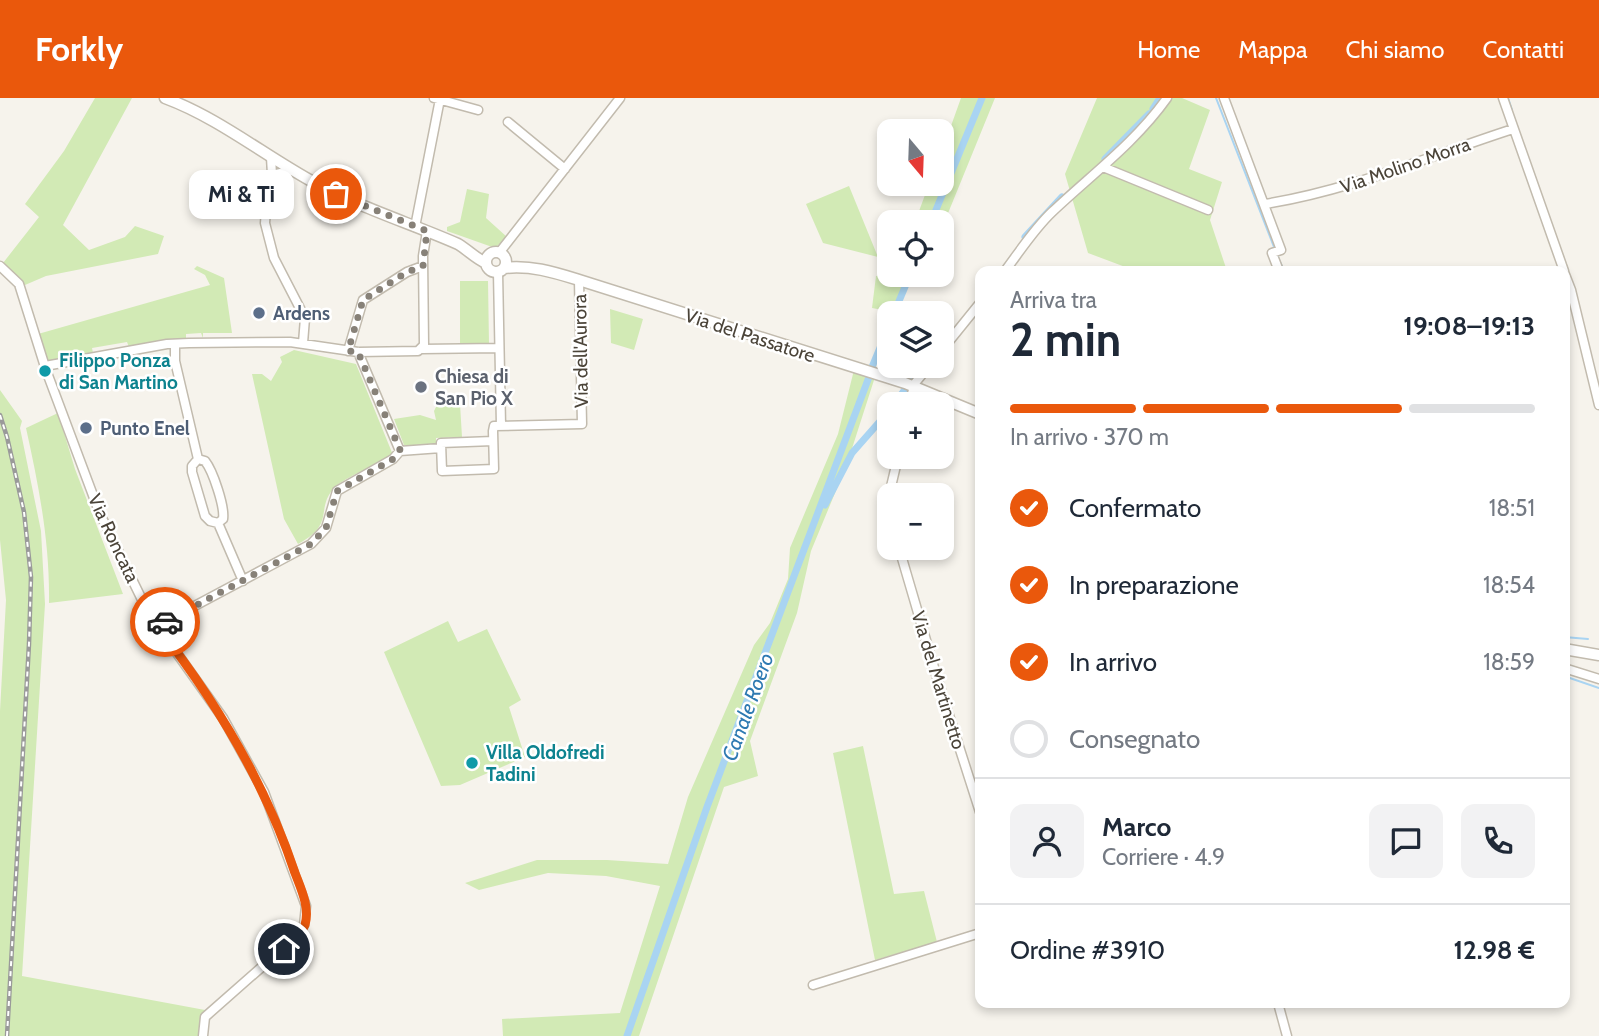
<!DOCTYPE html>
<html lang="it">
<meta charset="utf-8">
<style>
:root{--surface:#fff;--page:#f2f2f3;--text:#1f2937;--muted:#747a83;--line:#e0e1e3;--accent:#ea580c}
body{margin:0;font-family:Cabin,sans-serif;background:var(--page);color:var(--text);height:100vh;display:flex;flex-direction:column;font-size:26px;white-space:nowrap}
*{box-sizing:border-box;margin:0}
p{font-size:23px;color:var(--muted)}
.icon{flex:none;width:38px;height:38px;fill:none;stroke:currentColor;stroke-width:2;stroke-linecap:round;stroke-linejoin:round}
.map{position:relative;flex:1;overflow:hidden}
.drawer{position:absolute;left:975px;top:168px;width:595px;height:742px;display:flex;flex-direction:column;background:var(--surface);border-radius:14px;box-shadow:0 4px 10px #0003}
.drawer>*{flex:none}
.needle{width:46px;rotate:161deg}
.fabs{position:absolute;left:877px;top:21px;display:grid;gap:14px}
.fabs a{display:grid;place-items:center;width:77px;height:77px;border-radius:14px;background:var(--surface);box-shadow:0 4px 10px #0003;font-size:35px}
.pin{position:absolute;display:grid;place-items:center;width:60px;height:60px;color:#fff;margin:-30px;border:4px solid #fff;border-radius:50%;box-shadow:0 2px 7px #0007}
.courier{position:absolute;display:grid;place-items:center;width:70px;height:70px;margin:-35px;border:5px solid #ea580c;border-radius:50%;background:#fff;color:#222;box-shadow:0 2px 9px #0007}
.bubble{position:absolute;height:49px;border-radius:14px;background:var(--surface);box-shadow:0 4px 10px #0003;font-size:23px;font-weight:700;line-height:49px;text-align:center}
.overview em{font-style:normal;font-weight:700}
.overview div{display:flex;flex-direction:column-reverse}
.overview{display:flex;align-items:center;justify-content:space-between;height:119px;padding:0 35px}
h1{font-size:46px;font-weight:700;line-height:52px}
.bar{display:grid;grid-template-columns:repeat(4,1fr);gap:10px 7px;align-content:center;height:84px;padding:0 35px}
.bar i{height:9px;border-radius:5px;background:var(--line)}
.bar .current{background:var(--accent)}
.bar p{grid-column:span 4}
.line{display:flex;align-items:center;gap:18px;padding:0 35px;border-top:2px solid var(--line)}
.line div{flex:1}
.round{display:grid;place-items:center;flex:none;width:74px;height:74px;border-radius:14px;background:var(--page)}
ol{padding:0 35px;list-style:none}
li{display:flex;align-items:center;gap:21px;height:77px}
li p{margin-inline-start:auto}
li .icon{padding:7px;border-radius:50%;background:var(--accent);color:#fff;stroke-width:4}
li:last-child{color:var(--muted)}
li i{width:38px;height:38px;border:4px solid var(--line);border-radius:50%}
header{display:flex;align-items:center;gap:42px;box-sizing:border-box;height:98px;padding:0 35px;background:var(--accent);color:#fff}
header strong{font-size:33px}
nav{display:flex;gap:38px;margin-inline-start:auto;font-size:24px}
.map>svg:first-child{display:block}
.green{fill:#d2eab5}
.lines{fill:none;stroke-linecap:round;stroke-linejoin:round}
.stream{stroke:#a9d4f2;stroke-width:2}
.canal{stroke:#a9d4f2;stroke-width:7}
.minor-casing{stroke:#c2bbae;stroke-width:11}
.tertiary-casing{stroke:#c2bbae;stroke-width:13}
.minor{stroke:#fff;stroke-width:8}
.tertiary{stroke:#fff;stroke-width:10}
.rail-casing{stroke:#9a9a9a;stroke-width:4.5}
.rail{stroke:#fff;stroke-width:2;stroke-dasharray:5;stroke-linecap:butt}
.done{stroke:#878178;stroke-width:7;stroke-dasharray:0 12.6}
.route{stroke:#ea580c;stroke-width:9}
.service-dot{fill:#5c6f8a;stroke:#fff;stroke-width:2.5}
.culture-dot{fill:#0f9aa8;stroke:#fff;stroke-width:2.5}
.worship-dot{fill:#6b7280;stroke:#fff;stroke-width:2.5}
.labels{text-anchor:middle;stroke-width:5;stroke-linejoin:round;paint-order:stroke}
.street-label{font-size:19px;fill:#4b4439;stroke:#fff}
.service-label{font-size:19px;font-weight:bold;fill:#4e5e75;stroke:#fff;text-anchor:start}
.culture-label{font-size:19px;font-weight:bold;fill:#0d838f;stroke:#fff;text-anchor:start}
.worship-label{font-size:19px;font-weight:bold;fill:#5b616d;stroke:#fff;text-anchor:start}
.water-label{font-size:21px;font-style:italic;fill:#2e7ab2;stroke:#fff}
</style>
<header>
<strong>Forkly</strong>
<nav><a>Home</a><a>Mappa</a><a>Chi siamo</a><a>Contatti</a></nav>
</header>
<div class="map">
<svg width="1599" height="938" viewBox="0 0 1599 938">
<rect width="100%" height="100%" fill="#f6f3ec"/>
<path class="green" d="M95,0h37l-69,127 26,25 36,-13 10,-11 29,10 -6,18 -112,22 -21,9 -22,-22 36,-46 -14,-13 39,-53z
M961,0h34l-53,130v-6h-27l14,-38h13v-33z
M1097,0h85l28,12 -21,59 33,13 -12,38 17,51h-91l-48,-18 -23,-79z
M849,88l29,71 -55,-14 -17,-39z
M467,91l22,5 -3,24 21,19 -12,11 -48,-17v-4l13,-5z
M197,168l27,12 8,55h-29v5l-2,-5 -15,1v5l-57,8 -2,-5 -35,6 1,5 -46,8 -9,-27 172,-49 -5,-10 -11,-6z
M889,175l34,2 -5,10 -13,-3 -11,30 -22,-4 4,-32z
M488,183l1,63h-29v-63z
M610,211l33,10 -9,31 -23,-7z
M294,252l62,14 37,91c-13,8 -49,23 -58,32 -21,22 2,36 -37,57l-14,-25 -32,-145h10l9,7 11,-19 -2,-5z
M854,272l21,7 -28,87 -36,87 -14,62 -47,128 8,35 -34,11 -85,249h-136l-1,-17 118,-6 40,-127 -54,-10 -58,-3 -69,17 -14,-7 72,-23h70l61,4 20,-67 66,-152 16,-22 18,-44 2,-31 48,-114z
M0,292l22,31 -2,7 21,103 4,73 -23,372 183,34 5,5 -3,21h-207v-325l6,-111 -6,-60z
M460,306l2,33 -26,1v7h-32l-10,-26 26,-4 16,5 -2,-9 3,-6z
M58,315l17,56 48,125 -74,9c1,-60 -10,-116 -23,-175z
M448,523l10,21 29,-13 34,71 -12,7 16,50 -65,28 -19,1 -57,-134z
M863,648l31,148 30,-3 13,51 -62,18 -42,-207z"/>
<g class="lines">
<path class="stream" d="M1216,0l58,149
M1508,0l4,12
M1385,80l11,-4
M1555,137l13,35
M1277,157l7,16
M1564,539l24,2
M1564,578l35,12"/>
<path class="canal" d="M1153,11l7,-11
M1105,61l44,-45
M931,124l51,-124
M1025,139l37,-40
M894,215l16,-38
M872,269l17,-41
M912,282l12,-14
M894,306l12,-16
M825,407l27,-52 37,-42
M627,938l80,-229 162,-430"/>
<defs>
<path id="minor" d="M434,0l44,12
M1224,0l57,152 -9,3 7,18
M1503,0l61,173
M508,24l57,47
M271,59l1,18 -5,23 -2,25 9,35 31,60 -2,25
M1103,69l105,43
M272,77l21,-5
M1265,106c87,-14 164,-48 248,-75
M415,129l25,-128
M499,155l121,-155
M0,168l19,18 27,86 54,144 49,100 74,104 41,74 42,114 -2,19 -6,10 -93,82 -2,19
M1005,173c15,-20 29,-42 47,-59 39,-37 83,-69 115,-114
M498,174l3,154
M1564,174l7,18 28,115
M175,247v16l23,98
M422,251l77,-1
M942,252l38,-47
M348,253l15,-51 44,-28 16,-6
M358,254l42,99
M45,268l122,-22 22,-1 101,-1 68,10 60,-1 6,-6 -1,-89 4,-25
M909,306l6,-21 14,-17
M493,343l-52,2 1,28 52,-2 -1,-38 1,-5 88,-2 -3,-144
M198,361l-6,7v6l13,44 5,5 8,2 25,58
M198,361l7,2c8,10 20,46 18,58l-5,4
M889,397l9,-38
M889,399v18
M899,450l39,133 42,131
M157,528l154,-82 15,-16 11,-37 56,-32 7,-8 41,-3
M1564,570l35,11
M813,887l167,-52
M1278,905l9,33"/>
<path id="tertiary" d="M165,0c54,20 100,58 150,85 46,25 95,40 143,61 10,6 17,14 28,19
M486 164a10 10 0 1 1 20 0a10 10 0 1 1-20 0Z
M504,170c27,-3 49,4 75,12l326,103 75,31
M1564,551l35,6"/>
</defs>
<use href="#minor" class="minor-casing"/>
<use href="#tertiary" class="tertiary-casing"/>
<use href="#minor" class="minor"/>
<use href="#tertiary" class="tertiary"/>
<defs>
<path id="rail" d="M0,317l7,22 17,75 7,65 -2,67 -22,392"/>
</defs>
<use href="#rail" class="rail-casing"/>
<use href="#rail" class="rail"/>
</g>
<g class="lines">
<path class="done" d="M165,524l146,-78 15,-16 11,-37 56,-32 7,-9 -42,-98 -10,-1 15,-51 44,-28 16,-6 4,-35 -91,-37"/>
<path class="route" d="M165,524l-8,4c59,75 108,156 138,247 6,16 15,34 10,52 -4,9 -14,17 -21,24"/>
</g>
<g class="service-dot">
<circle cx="259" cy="215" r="7"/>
<circle cx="86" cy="330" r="7"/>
</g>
<g class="culture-dot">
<circle cx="45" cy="273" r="7"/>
<circle cx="472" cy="665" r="7"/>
</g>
<circle class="worship-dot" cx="421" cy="289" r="7"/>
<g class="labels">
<g class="street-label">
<text transform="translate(1405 67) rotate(-19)" y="7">Via Molino Morra</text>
<text transform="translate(750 237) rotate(18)" y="7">Via del Passatore</text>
<text transform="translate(580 253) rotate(-91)" y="7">Via dell'Aurora</text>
<text transform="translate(114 440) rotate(65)" y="7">Via Roncata</text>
<text transform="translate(939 582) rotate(73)" y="7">Via del Martinetto</text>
</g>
<g class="service-label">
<text x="273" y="222">Ardens</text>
<text x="100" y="337">Punto Enel</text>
</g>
<g class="culture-label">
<text x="59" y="269">Filippo Ponza<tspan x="59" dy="22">di San Martino</tspan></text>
<text x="486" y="661">Villa Oldofredi<tspan x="486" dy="22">Tadini</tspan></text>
</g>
<g class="worship-label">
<text x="435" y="285">Chiesa di<tspan x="435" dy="22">San Pio X</tspan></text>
</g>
<g class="water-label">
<text transform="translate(748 609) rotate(-70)" y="7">Canale Roero</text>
</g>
</g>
</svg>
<div class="fabs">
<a><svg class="needle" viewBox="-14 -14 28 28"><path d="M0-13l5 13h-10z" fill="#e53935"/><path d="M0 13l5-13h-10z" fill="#747a83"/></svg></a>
<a><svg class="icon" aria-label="locate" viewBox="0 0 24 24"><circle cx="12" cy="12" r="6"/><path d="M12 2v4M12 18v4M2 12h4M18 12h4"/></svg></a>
<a><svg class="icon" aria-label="layers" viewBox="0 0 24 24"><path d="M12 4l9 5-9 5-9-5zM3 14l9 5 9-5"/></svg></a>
<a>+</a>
<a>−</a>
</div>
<div class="pin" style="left:336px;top:96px;background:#ea580c"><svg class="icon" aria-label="bag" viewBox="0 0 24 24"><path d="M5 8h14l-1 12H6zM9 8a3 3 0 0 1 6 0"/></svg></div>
<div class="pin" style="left:284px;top:851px;background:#1f2937"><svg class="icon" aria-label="home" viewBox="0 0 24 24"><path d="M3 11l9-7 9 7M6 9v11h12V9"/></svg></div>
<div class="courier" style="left:165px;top:524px"><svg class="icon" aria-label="car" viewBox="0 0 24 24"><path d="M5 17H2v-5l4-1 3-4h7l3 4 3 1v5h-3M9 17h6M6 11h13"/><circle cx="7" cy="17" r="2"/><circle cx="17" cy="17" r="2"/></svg></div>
<div class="bubble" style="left:189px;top:72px;width:105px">Mi &amp; Ti</div>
<section class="drawer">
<div class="overview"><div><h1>2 min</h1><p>Arriva tra</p></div><em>19:08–19:13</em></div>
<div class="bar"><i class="current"></i><i class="current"></i><i class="current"></i><i></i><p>In arrivo · 370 m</p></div>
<ol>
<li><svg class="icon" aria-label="check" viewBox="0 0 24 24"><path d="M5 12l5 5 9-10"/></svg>Confermato<p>18:51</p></li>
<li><svg class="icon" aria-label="check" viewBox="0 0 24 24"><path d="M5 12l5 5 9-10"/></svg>In preparazione<p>18:54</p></li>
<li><svg class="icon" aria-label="check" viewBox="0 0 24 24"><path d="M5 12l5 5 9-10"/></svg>In arrivo<p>18:59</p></li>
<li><i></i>Consegnato</li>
</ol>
<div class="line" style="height:126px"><a class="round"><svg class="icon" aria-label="person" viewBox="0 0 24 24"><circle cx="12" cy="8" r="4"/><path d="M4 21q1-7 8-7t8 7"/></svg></a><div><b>Marco</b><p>Corriere · 4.9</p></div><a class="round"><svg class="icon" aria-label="chat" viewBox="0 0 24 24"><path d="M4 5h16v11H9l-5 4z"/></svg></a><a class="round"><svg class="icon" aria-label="phone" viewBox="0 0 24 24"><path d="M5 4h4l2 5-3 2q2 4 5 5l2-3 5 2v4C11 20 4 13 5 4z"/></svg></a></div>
<div class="line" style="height:91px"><div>Ordine #3910</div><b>12.98 €</b></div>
</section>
</div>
